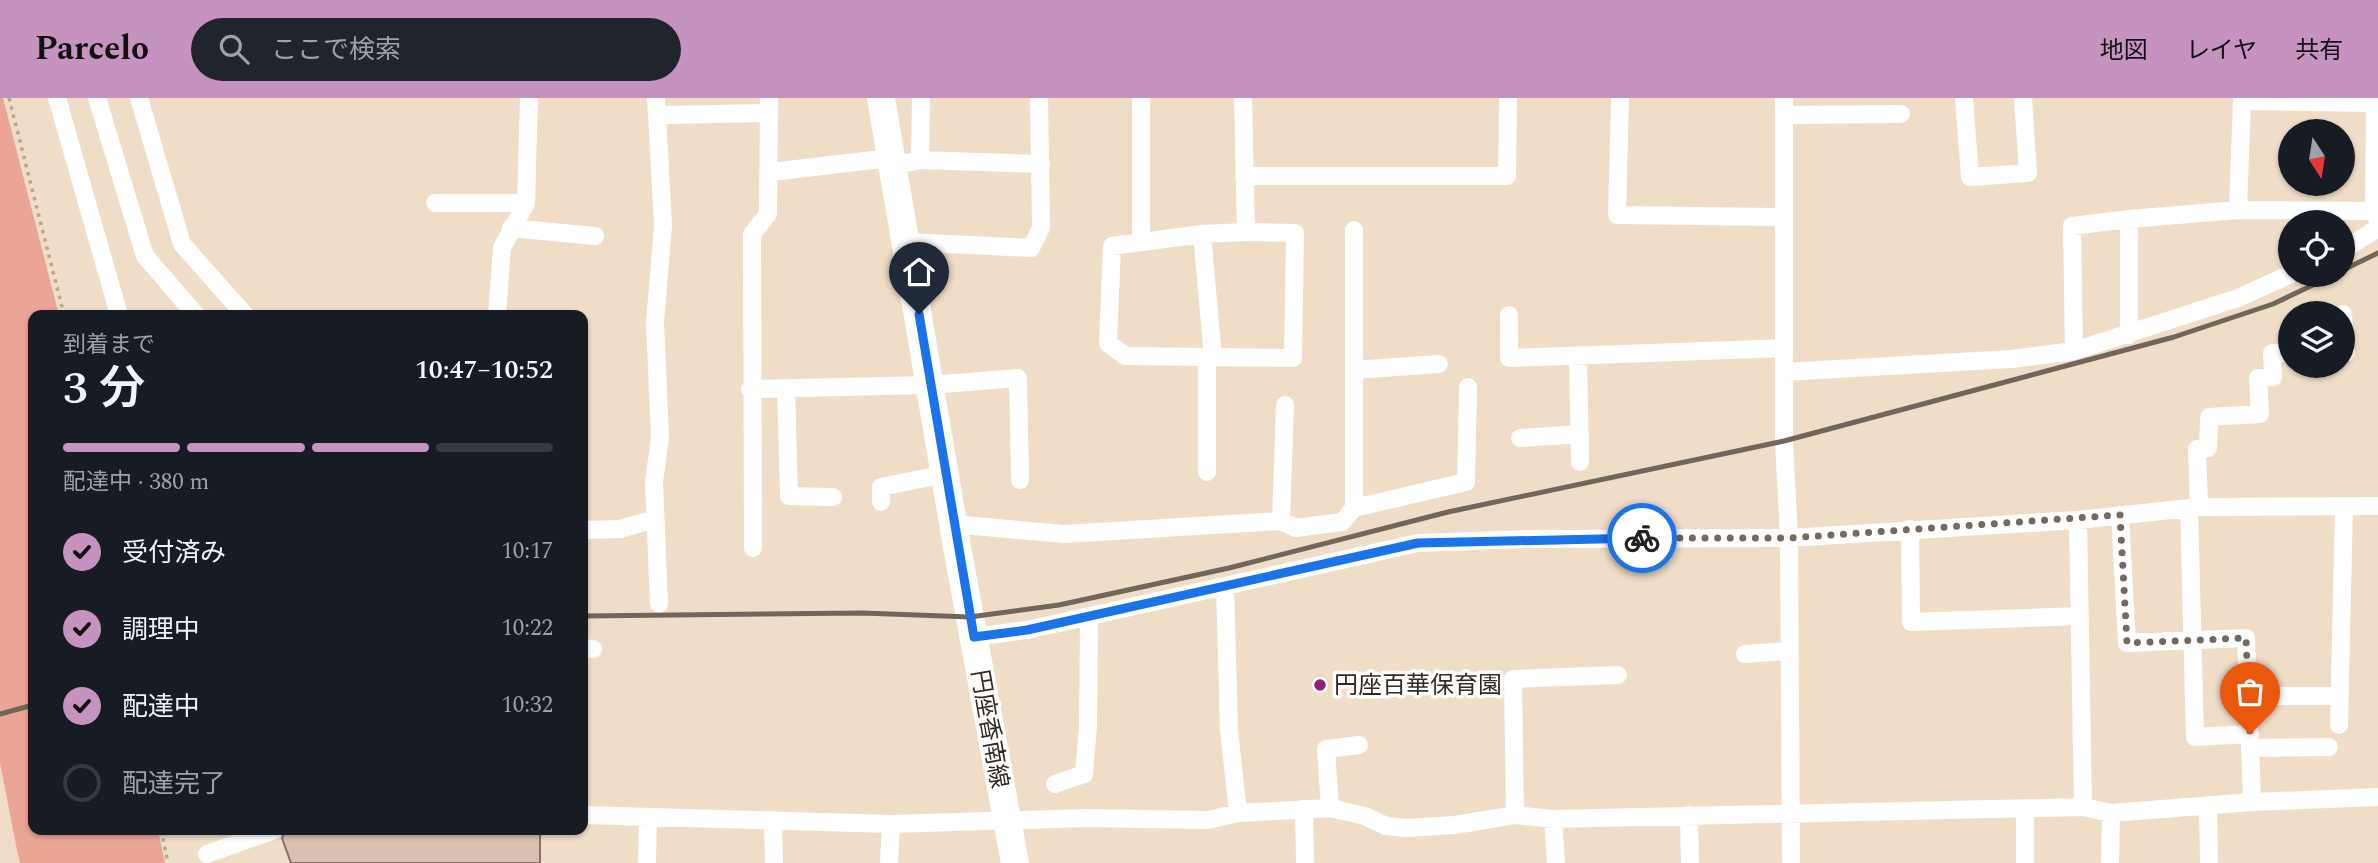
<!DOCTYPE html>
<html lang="ja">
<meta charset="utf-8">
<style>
:root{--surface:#171b24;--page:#20242c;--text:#f1f3f6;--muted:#9ea1a6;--line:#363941;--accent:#c693c0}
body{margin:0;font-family:Spectral,"Noto Sans JP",serif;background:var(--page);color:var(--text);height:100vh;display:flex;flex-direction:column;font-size:26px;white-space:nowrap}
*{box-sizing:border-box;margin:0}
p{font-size:23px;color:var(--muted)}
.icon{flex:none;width:38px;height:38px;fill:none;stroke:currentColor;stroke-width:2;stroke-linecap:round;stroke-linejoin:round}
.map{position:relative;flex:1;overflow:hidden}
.side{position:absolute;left:28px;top:212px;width:560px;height:525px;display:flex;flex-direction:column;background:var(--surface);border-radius:14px;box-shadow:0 2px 5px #0004}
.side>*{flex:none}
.needle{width:46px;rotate:168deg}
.controls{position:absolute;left:2278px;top:21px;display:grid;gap:14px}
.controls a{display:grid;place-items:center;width:77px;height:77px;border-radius:50%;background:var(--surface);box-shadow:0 2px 5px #0004;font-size:35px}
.pin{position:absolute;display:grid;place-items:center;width:60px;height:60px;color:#fff;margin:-72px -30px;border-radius:50% 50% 50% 0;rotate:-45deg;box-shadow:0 0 7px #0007}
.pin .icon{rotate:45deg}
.courier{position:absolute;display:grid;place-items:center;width:70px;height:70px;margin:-35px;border:5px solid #1a73e8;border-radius:50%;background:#fff;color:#222;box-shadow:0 2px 9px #0007}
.overview em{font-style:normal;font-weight:600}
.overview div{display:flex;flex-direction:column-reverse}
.overview{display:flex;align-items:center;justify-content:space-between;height:119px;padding:0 35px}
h1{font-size:46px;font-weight:600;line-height:52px}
.bar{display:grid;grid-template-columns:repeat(4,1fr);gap:10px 7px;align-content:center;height:84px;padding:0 35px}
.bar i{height:9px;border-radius:5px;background:var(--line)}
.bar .current{background:var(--accent)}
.bar p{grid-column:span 4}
ol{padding:0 35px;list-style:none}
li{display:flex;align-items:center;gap:21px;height:77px}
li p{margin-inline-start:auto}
li .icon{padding:7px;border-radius:50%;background:var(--accent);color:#111;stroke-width:4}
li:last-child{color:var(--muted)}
li i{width:38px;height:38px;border:4px solid var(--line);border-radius:50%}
header{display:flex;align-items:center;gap:42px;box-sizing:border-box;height:98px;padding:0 35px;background:var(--accent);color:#111}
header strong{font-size:33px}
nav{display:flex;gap:38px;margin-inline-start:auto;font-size:24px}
.search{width:490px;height:63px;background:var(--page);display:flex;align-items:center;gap:18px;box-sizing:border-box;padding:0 24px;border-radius:38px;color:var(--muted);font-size:26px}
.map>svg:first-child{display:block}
.green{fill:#eba594}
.building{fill:#d9c0b0;stroke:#8a7365;stroke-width:2}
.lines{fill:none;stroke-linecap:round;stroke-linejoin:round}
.path{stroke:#b6a796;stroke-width:3.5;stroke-dasharray:3.5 5;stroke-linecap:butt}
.street{stroke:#fff;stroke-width:18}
.primary{stroke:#fff;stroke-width:28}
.rail{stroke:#716659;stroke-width:5}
.done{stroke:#74695c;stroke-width:7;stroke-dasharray:0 12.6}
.route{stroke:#1a73e8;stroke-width:9}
.poi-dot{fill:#921e7e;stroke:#fff;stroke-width:2.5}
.labels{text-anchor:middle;stroke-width:7;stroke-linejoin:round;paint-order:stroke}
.poi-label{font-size:24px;fill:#322b23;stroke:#fff;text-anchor:start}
.street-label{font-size:24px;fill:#322b23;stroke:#fff}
</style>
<header>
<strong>Parcelo</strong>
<div class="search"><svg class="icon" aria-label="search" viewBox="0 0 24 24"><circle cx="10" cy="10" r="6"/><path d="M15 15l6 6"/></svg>ここで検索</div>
<nav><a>地図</a><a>レイヤ</a><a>共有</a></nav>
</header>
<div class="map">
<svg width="2378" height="765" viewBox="0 0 2378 765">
<rect width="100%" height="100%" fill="#efddc7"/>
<path class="green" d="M0,0h3l56,217h-26v515h125l7,33h-145l-3,-13 -17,-87z"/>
<path class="building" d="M298,732h242v33h-249l-9,-25 3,-6z"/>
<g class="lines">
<path class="path" d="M9,0l55,217
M161,732l7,33"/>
<path class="street" d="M57,0l62,217
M97,0l48,158 51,59
M139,0l43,146 63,71
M656,0l7,127 -8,98 5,114 -6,45 5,122
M1243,0l3,134
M1620,0l-3,117 167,2
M1784,0v343l5,97 2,325
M1964,0l6,79 58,-4 -5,-75
M667,17l102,-2
M1784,17l117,-1
M920,62l1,-62
M892,68l28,-6 121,4
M771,74l119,-14
M1244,78h263l1,-78
M435,105h91
M2238,112l4,-109 133,2
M2374,113l1,-113
M511,130l84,8
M1354,132v278
M1246,134l49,1 -2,125 -168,-2 -17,-13 4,-97 90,-12z
M1202,136l11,123
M906,144l125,6 10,-20 -2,-130
M1141,144v-144
M2343,152l35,-22
M2343,216l3,39h-3
M497,217l5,-67 24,-45 3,-105
M1509,217v43l275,-10
M2129,237v-116l109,-9 136,1 4,9
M2074,253l-2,-125 57,-7
M1578,257l2,107
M1354,272l85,-6
M1784,274l227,-13 63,-8 164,-53 53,-24
M786,290l3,108 44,1
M750,291l181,-4 87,-7 2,102
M1520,340l60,-4
M1207,374v-115
M881,404v-15l64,-13
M2199,409l-2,-58 11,-1 1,-31 51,-3 -2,-36 15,-1 -1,-24h19
M2189,410l6,229 55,-3
M2120,417l7,128 119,-5 6,164
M2078,422l5,287
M1281,423l4,-116
M953,426l111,10 217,-13 15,7 46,-6 12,-14 112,-26 2,-95
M1910,431l1,93 169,-6
M583,432l37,-1 35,-10
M753,450l-1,-314 16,-20 1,-116
M1225,488l4,144 9,83
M974,539l53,-7 391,-87 111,-4 260,-1 289,-18 121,-13 179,-1
M583,550l10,1
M1745,556l42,-3
M2250,598h89
M2339,627l5,-219
M2250,650l79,-1
M1055,686l29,-10 4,-48 1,-109
M1330,710l-4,-59 33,-4
M2208,710l1,55
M1304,711l1,54
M583,717l308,9 194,-6 123,2 30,-7 92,-5 35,8 21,10 20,2 49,-3 60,-10 38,4 530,-12 28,6 141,-11 126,-5
M1515,717l-2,-136 105,-4
M1689,717l1,48
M1553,721l3,44
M773,722l1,43
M207,756l67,-24
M647,765l1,-46
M889,765l2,-39
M2025,765v-55
M2110,765l1,-50"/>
<path class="primary" d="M881,0l76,449 58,316"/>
<path class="rail" d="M2343,172l35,-17
M583,518l280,-3 107,4 89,-12 170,-37 219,-56 336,-71 390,-104 99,-33 61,-29
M0,616l33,-9"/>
</g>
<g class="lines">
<path class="done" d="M1642,440h147l331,-23 7,128 119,-5 4,96"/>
<path class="route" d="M919,216l55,323 53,-7 391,-87 224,-5"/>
</g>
<circle class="poi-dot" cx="1320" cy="587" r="7"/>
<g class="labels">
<g class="poi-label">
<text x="1334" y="595">円座百華保育園</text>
</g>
<g class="street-label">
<text transform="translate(990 631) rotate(80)" y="8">円座香南線</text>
</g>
</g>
</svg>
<div class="controls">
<a><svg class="needle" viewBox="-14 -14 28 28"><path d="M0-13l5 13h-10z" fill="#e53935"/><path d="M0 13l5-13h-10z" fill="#9ea1a6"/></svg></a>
<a><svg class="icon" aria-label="locate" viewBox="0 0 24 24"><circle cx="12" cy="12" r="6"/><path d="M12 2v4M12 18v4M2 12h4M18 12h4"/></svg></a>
<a><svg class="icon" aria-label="layers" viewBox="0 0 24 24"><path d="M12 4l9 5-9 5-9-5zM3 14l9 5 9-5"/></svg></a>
</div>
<div class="pin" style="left:2250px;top:636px;background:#ea580c"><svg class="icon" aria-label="bag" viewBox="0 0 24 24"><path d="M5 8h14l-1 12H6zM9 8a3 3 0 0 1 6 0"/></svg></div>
<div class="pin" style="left:919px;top:216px;background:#1f2937"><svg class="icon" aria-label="home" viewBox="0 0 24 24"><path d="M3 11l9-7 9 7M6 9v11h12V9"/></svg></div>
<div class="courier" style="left:1642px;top:440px"><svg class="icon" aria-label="bike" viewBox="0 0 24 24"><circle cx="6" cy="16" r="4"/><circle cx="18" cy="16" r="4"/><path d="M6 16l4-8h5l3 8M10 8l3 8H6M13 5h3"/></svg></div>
<section class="side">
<div class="overview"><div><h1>3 分</h1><p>到着まで</p></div><em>10:47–10:52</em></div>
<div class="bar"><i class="current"></i><i class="current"></i><i class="current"></i><i></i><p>配達中 · 380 m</p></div>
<ol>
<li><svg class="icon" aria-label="check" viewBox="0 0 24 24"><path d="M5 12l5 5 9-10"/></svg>受付済み<p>10:17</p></li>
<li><svg class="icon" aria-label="check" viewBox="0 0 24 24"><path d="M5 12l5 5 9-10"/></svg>調理中<p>10:22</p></li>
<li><svg class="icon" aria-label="check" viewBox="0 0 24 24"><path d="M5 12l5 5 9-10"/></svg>配達中<p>10:32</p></li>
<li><i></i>配達完了</li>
</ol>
</section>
</div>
